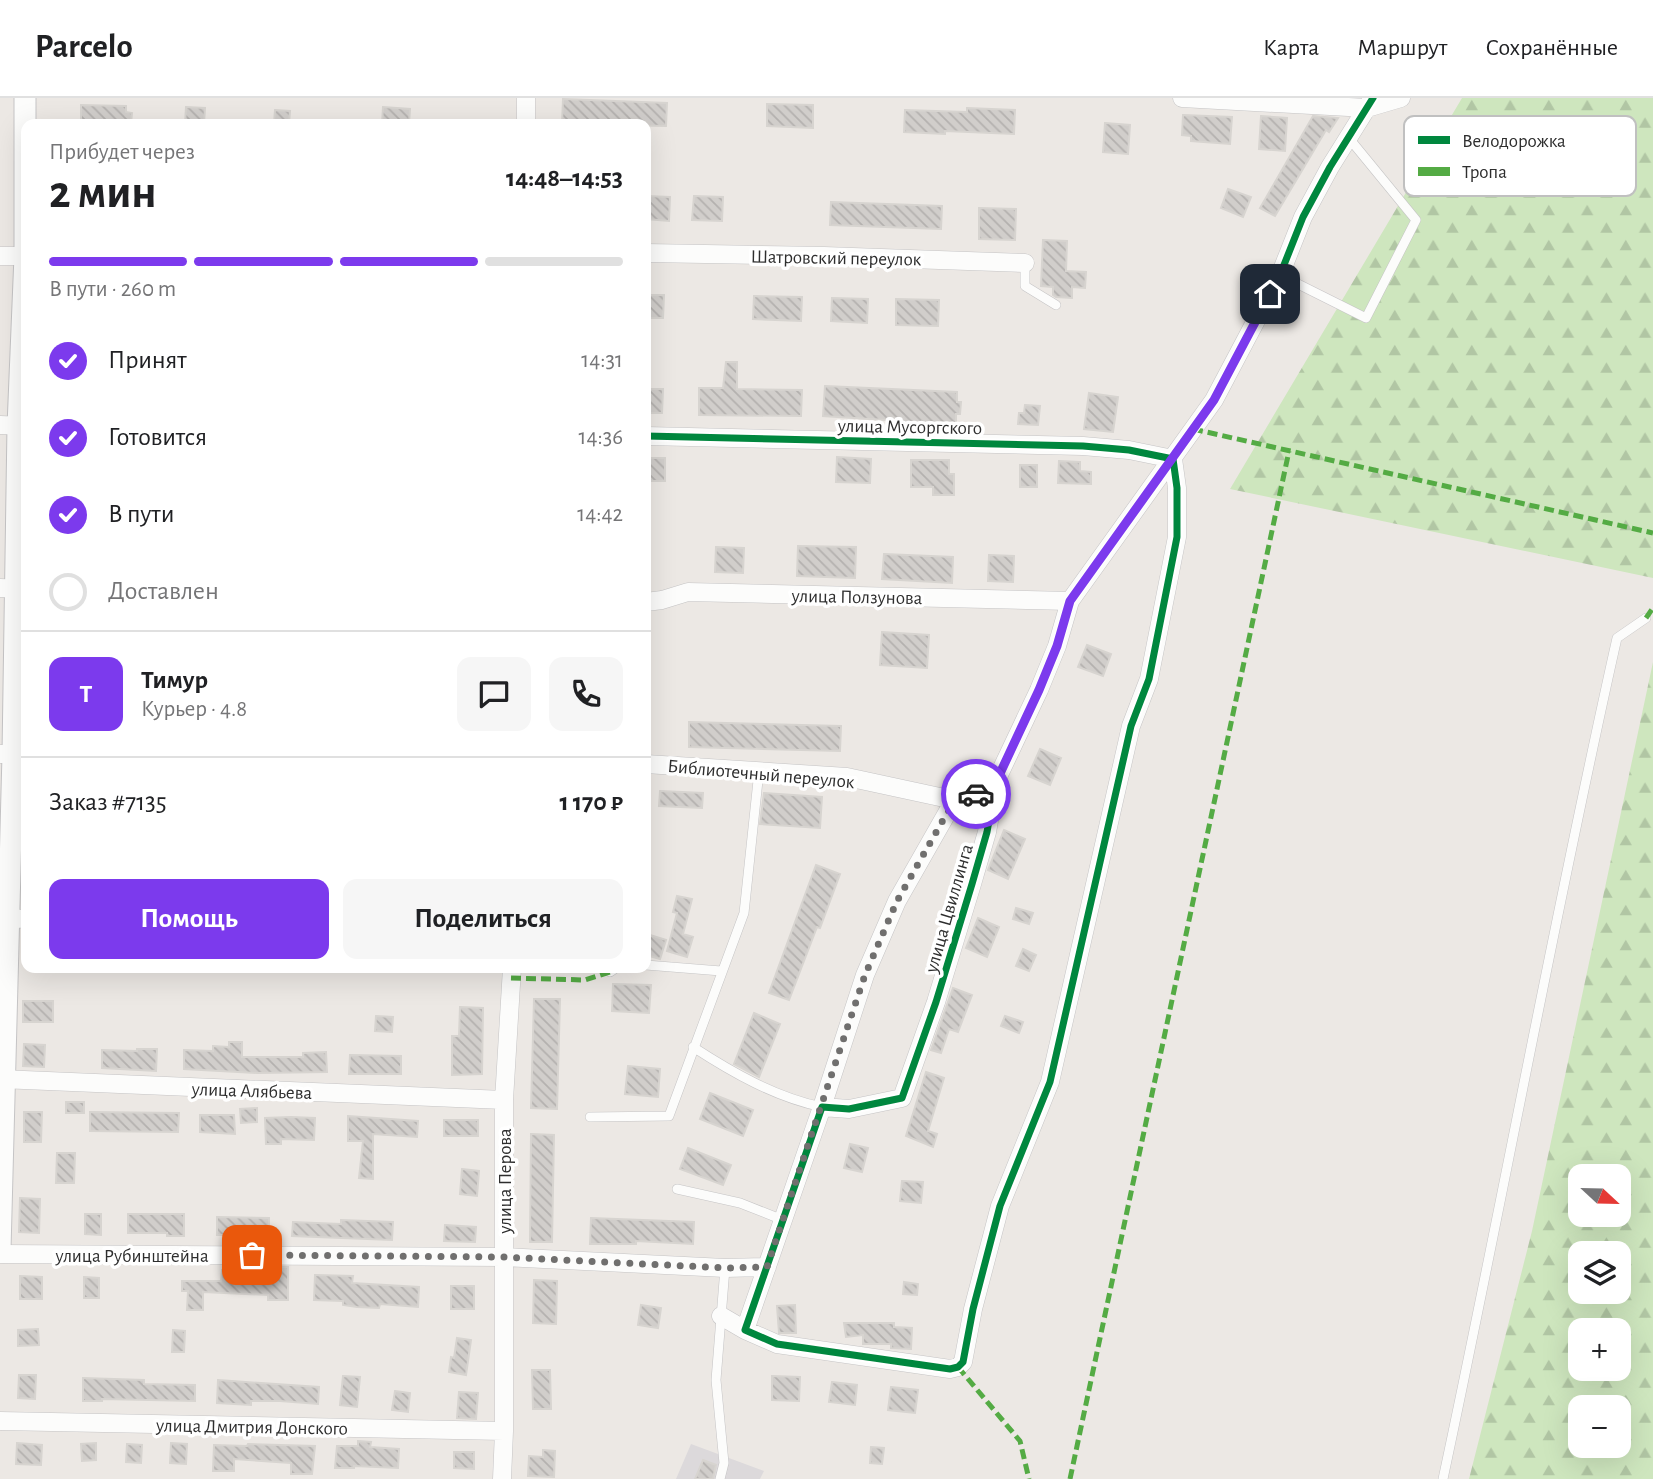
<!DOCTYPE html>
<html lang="ru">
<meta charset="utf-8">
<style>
:root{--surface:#fff;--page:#f6f6f6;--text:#202124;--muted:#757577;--line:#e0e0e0;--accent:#7c3aed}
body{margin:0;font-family:"Alegreya Sans",sans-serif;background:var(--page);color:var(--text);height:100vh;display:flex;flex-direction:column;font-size:26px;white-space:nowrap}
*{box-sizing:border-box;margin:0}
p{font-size:23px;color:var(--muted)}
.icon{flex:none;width:38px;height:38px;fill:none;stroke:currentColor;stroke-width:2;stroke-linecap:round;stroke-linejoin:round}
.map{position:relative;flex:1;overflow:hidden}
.sheet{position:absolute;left:21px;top:21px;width:630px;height:854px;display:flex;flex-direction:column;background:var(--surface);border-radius:14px;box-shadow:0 7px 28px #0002}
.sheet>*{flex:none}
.needle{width:46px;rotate:112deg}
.tools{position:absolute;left:1568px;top:1066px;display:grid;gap:14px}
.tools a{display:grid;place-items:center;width:63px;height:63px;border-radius:14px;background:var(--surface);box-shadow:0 7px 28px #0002;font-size:35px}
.pin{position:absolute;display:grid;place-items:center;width:60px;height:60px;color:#fff;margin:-30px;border-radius:14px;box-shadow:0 4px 10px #0006}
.courier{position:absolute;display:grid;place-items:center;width:70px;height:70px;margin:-35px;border:5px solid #7c3aed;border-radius:50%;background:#fff;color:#222;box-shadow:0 2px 9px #0007}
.summary em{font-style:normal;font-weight:600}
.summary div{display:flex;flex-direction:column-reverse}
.summary{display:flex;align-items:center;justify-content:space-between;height:119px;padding:0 28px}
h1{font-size:46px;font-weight:600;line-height:52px}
.bar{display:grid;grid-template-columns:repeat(4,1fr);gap:10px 7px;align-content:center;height:84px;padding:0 28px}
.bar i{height:9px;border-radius:5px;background:var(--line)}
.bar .on{background:var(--accent)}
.bar p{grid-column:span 4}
.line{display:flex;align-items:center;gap:18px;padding:0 28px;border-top:2px solid var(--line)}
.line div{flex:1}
.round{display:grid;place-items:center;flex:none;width:74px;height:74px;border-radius:14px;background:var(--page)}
ol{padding:0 28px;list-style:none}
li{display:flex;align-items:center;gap:21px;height:77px}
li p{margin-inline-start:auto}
li .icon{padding:7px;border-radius:50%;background:var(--accent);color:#fff;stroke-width:4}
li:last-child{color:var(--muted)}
li i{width:38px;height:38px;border:4px solid var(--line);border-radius:50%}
.primary-button{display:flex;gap:14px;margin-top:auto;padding:14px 28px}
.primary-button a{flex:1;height:80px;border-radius:14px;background:var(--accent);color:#fff;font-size:28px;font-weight:600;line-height:80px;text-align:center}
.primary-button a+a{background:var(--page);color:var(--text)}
header{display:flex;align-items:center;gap:42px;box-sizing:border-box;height:98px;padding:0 35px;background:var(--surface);border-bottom:2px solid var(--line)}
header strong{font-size:33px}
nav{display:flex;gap:38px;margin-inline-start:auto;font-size:24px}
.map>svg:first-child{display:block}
.industrial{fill:#dcd9db}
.forest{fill:url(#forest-firs);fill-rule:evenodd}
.building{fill:url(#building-back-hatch);stroke:#d7d4d0;stroke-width:2}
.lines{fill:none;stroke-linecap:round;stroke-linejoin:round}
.service-casing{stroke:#c5c4c5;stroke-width:10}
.minor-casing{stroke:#c5c4c5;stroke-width:19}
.tertiary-casing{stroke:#c5c4c5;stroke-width:23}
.service{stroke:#fcfcfb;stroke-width:9}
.minor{stroke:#fcfcfb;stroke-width:18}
.tertiary{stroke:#fcfcfb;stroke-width:21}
.quiet{stroke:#54ab44;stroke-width:5;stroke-dasharray:10 5;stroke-linecap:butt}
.cycleway-casing{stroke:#fff;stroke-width:11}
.cycleway{stroke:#00873e;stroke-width:7}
.done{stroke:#706f6e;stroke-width:7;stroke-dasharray:0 12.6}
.route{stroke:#7c3aed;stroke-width:9}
.labels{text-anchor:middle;stroke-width:7;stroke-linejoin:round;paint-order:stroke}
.street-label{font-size:19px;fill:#2e2e2e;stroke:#fff}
.key{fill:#fff;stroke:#c0c0c0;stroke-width:2}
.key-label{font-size:19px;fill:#2e2e2e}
</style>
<header>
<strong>Parcelo</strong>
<nav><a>Карта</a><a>Маршрут</a><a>Сохранённые</a></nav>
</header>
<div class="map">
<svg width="1653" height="1381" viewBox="0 0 1653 1381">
<defs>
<pattern id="forest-firs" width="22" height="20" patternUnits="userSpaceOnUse" patternTransform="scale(1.75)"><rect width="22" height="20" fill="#cee6be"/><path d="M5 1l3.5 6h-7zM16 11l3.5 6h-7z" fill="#b1c6a4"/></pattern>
<pattern id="building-back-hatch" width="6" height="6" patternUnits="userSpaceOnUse" patternTransform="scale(1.75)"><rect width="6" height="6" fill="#d1cecb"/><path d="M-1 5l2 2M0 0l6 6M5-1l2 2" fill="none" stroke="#b4b1af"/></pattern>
</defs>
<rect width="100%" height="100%" fill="#ece8e4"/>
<path class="industrial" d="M691,1346l73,27 -4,8h-84z"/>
<path class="forest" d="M1462,0h191v480l-423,-89z
M1653,564v817h-184l63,-248zM1580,1078h39v38h-39zM1580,1155h39v39h-39zM1580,1232h39v38h-39zM1580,1309h39v39h-39z"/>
<path class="building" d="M563,1l104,4 -1,23 -104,-2z
M767,6l46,1v23l-46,-2z
M81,7l45,1v6l6,1 -1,11h-50z
M186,9l19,1 -1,16h-19z
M383,9l27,2 -1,15h-27z
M967,10l48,2 -1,24 -69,-3v3l-41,-2 1,-22 62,2z
M275,12l15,1 -1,13 -15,-1z
M1183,17l49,2 -2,27 -39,-3v-5l-9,-1z
M1261,18l26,2 -2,33 -26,-2z
M1313,18l25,2 -9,14 -3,-2 -51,86 -15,-8z
M1105,25l25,2 -2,29 -25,-2z
M1228,91l23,8 -8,20 -22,-9z
M646,98l24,1 -1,24 -23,-2z
M694,98l29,1 -1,24 -30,-1z
M831,104l111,4 -1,23 -111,-4z
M979,110l37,1 -1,31 -36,-1z
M1043,142l24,1 -1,30 20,1 -1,16 -13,-1v11l-16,-1 -3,-2v-8l-12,-1z
M646,197h18l-1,23h-17z
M754,198l48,1 -1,24 -48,-2z
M832,200l36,1 -1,24 -36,-2z
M896,201l43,1 -1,26 -42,-1z
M726,264h11v27l65,1 -1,26 -102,-1v-27h24z
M825,288l132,6v10h4l-1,12h-4v11l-57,-2 1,-2 -77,-5z
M646,291h17l-1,24h-16z
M1089,295l29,4 -5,35 -29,-3z
M1025,307l15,1 -2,19 -20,-1 1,-11h5z
M837,359l34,2 -1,24 -34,-1z
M646,360h19v23h-19z
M911,362h38v14h5v21h-21v-8h-22z
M1059,363l21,1v9l11,1v12l-33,-1z
M1020,367h17v22h-17z
M798,448l58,1 -1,31 -58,-2z
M716,449l28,1 -1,25 -28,-1z
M884,456l69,3 -1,26 -70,-4z
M989,457l25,1 -1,26 -25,-1z
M882,534l47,3 -2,33 -47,-3z
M1087,547l24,9 -8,22 -25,-9z
M689,624l152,4 -1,25 -151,-4z
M1040,651l21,9 -11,27 -22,-9z
M660,693l43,2 -1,15 -43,-2z
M764,695l58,4 -2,31 -60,-4z
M1004,732l21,9 -17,40 -20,-9z
M816,767l24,9 -20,54 -3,-1 -28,73 -20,-7z
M677,798l15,3 -9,35 10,3 -6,20 -20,-6 10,-38 -4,-1z
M1016,810l17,5 -4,11 -16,-5z
M978,820l21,9 -12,30 -21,-9z
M650,837l16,5 -6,19 -14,-4z
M1023,851l13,6 -7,16 -13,-5z
M613,886l38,1 -2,28 -37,-2z
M953,890l19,7 -14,37 -9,-3 -8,24 -10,-3z
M534,901h26l-3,110 -26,-1z
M23,903h30v21h-30z
M460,909l23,1 -1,66 -30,1v-39h7z
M754,915l26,11 -21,53 -25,-13z
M376,918l17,1 -1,15 -17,-1z
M1005,918l18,6 -4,11 -18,-7z
M229,944h13v15h61v-4l23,-1 1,20 -70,1 -73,-4v-19l29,1v-5l16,1z
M24,946l21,1 -1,22 -21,-1z
M137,951h20l-1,22 -54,-3v-18l35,1z
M350,957l51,1v18h-52z
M628,968l32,3 -2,28 -33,-3z
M926,974l18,6 -16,53 9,3 -4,13 -27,-11z
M710,995l43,17 -10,26 -43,-17z
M66,1004h18v11h-18z
M257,1010v14l-16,1 -1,-14z
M24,1014h18l-1,30h-17z
M90,1014l89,1 -1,19 -88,-1z
M200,1017h34l1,19 -35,-2z
M348,1018l70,5 -1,16 -44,-3v45l-14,-1 4,-37h-15z
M291,1019l24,1 -1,22 -33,-1v5h-15l-1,-26z
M444,1022h34v16h-34z
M531,1036l23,1 -2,107h-22z
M850,1046l18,4 -6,24 -18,-4z
M688,1050l43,17 -8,20 -43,-16z
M57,1055h18l-1,30h-18z
M462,1071l17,2 -2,25 -17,-2z
M902,1083l21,1 -2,21 -21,-2z
M20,1100l20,1 -1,34 -20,-1z
M85,1116h16v21l-16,-1z
M128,1116h56v22h-17v-3h-39z
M217,1119l52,1v20h-20v-3h-32z
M591,1120l103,4 -1,22 -57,-3v3h-46z
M341,1122l52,2 -1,18 -100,-4 1,-14 48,2z
M445,1127l31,2 -1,15 -31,-1z
M268,1169h20v33h-20v-5l-65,-3v18h-16l1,-19h-6v-10h39l1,-11 21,1v9l25,1z
M315,1177l38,1 -1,7 67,4 -1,20 -38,-3 -1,4 -22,-1 -14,-2v-4l-29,-1z
M20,1178l22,1v22h-22z
M84,1179l15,1v20h-15z
M534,1182l23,1 -1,43 -23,-1z
M904,1184l14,2 -1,11 -14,-1z
M451,1188h23v23h-23z
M641,1207l20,3 -3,20 -20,-3z
M795,1207l1,28h-17l-2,-27z
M844,1225h50v4l18,1 -1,21 -20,-1v-4h-28v-9l-17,2z
M38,1231l1,16 -21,1v-16z
M173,1232l12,1 -1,21h-12z
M457,1240l14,2 -5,35 -17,-3 2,-15 3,1z
M532,1272h18l1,39h-18z
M19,1277h17l-1,24 -17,-1z
M343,1278l17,1 -3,30 -17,-2z
M772,1278l28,1 -1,24 -27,-1z
M83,1280l61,2v4l51,1v16l-93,-2v2h-19z
M218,1282l101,7 -1,17 -38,-3h-29v4l-34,-2z
M832,1284l25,3 -2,20 -26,-3z
M891,1289l27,3 -3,23 -27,-3z
M395,1293l15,2 -2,19 -16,-2z
M459,1294l19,1 -2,26 -19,-1z
M358,1343l13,1 -1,5 29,2 -1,19 -44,-2v2h-19l2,-22h21z
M17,1345l25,2 -1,20 -25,-1z
M96,1345v17l-14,1 -1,-17z
M171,1345l16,1 -1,20 -16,-1z
M127,1346l15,1 -1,18 -15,-1z
M248,1346l67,2 -3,28h-21v-11l-57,-4v12h-21l1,-26 33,1z
M871,1349l13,1 -2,16 -12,-1z
M543,1352l12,1 -1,26 -26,-1 1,-20 14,1z
M454,1354h20v17l-20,-1z
M703,1362l13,5 -3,14h-18z"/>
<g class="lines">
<defs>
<path id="service" d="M1025,165v23l31,19
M1280,177l86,43 50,-98 -68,-83
M646,867l75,6
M610,874l6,-4
M693,949c40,26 82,50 129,60
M590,1019l79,-1 75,-203 15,-142
M677,1091l63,14 43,17
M720,1381l4,-16 -8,-83 9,-112
M1443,1381c60,-280 111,-562 174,-841l29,-20"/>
<path id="minor" d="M1182,0l185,10 34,-10
M526,26v-26
M646,155l178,3 201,7
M0,158h26
M0,327l26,1
M646,338l437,10 46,4 44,9 4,29v49l-28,142 -18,47 -81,356 -50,124 -27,103 -10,53 -5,5 -8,2 -173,-25 -32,-14 77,-223 27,2 53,-11 34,-96 36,-118 15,-52 9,-51 43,-91 18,-44 13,-45 144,-201 66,-125 23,-58 27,-50 43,-69
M0,490l26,1
M646,504l16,-2 26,-8 382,9
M0,656h26
M646,666l201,13 102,22 23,-3 24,-15
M0,820l26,1
M0,981l504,21
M822,1009l43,-132 32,-74 58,-102
M0,1156l504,3 221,11 42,-1
M721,1218l24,14
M0,1323l504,10
M502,1381l2,-48v-331l8,-132"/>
<path id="tertiary" d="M0,1152l13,-496 5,-328 7,-170v-158"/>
</defs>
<use href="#service" class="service-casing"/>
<use href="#minor" class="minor-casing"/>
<use href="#tertiary" class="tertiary-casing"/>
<use href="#service" class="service"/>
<use href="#minor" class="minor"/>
<use href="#tertiary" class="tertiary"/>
<path class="quiet" d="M1193,331l460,104
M1646,520l7,-10
M511,880l74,2 25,-8
M958,1269l62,74 9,38
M1070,1381l219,-1028"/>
<defs>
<path id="cycleway" d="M646,338l437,10 46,4 44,9 4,29v49l-28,142 -18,47 -81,356 -50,124 -27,103 -10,53 -5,5 -8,2 -173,-25 -32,-14 77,-223 27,2 53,-11 34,-96 36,-118 15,-52 9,-51 43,-91 18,-44 13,-45 144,-201 66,-125 23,-58 27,-50 43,-69"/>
</defs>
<use href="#cycleway" class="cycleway-casing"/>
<use href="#cycleway" class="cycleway"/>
</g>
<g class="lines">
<path class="done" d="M252,1157l251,2 223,11 41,-1 98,-292 32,-74 58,-102 21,-5"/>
<path class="route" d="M976,696l20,-12 43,-92 18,-44 13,-45 144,-201 56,-106"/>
</g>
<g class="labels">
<g class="street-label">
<text transform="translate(836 159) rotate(1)" y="7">Шатровский переулок</text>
<text transform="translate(910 328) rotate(1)" y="7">улица Мусоргского</text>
<text transform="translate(857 498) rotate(1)" y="7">улица Ползунова</text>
<text transform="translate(761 675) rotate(5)" y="7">Библиотечный переулок</text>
<text transform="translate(948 810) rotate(-74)" y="7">улица Цвиллинга</text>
<text transform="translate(252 992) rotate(2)" y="7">улица Алябьева</text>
<text transform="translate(504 1083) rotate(-90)" y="7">улица Перова</text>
<text x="132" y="1164">улица Рубинштейна</text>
<text transform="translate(252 1328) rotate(1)" y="7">улица Дмитрия Донского</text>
</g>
</g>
<rect x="1404" y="18" width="232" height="80" rx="10" class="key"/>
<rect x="1418" y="38" width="32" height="8" fill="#00873e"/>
<rect x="1418" y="69" width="32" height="9" fill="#54ab44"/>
<g class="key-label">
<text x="1462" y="49">Велодорожка</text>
<text x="1462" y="80">Тропа</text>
</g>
</svg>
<div class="tools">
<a><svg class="needle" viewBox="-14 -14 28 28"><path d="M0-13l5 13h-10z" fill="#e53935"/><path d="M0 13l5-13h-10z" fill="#757577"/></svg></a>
<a><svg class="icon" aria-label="layers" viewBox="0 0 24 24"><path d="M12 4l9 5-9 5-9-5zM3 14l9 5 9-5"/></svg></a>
<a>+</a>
<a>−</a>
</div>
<div class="pin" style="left:252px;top:1157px;background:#ea580c"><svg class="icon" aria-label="bag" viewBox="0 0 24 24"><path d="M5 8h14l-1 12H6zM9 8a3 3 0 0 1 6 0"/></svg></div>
<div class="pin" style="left:1270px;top:196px;background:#1f2937"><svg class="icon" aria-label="home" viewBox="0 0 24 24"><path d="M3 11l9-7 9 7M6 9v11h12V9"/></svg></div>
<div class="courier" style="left:976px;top:696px"><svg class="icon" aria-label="car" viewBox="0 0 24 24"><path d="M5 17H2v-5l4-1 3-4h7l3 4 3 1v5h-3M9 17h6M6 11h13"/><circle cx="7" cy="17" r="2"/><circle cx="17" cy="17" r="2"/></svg></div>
<section class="sheet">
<div class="summary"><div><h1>2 мин</h1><p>Прибудет через</p></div><em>14:48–14:53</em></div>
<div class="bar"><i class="on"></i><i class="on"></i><i class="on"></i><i></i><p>В пути · 260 m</p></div>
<ol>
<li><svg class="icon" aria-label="check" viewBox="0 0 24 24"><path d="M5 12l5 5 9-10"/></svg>Принят<p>14:31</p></li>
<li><svg class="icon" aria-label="check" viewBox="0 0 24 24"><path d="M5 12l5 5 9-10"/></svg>Готовится<p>14:36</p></li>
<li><svg class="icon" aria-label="check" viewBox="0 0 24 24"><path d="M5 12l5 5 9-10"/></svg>В пути<p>14:42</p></li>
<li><i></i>Доставлен</li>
</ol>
<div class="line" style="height:126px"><b class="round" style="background:var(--accent);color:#fff">Т</b><div><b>Тимур</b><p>Курьер · 4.8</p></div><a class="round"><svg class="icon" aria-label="chat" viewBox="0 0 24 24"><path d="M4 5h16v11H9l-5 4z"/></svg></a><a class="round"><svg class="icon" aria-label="phone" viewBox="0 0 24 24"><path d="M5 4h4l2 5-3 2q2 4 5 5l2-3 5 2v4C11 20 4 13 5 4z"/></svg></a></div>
<div class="line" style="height:91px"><div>Заказ #7135</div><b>1 170 ₽</b></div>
<div class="primary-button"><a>Помощь</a><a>Поделиться</a></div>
</section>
</div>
